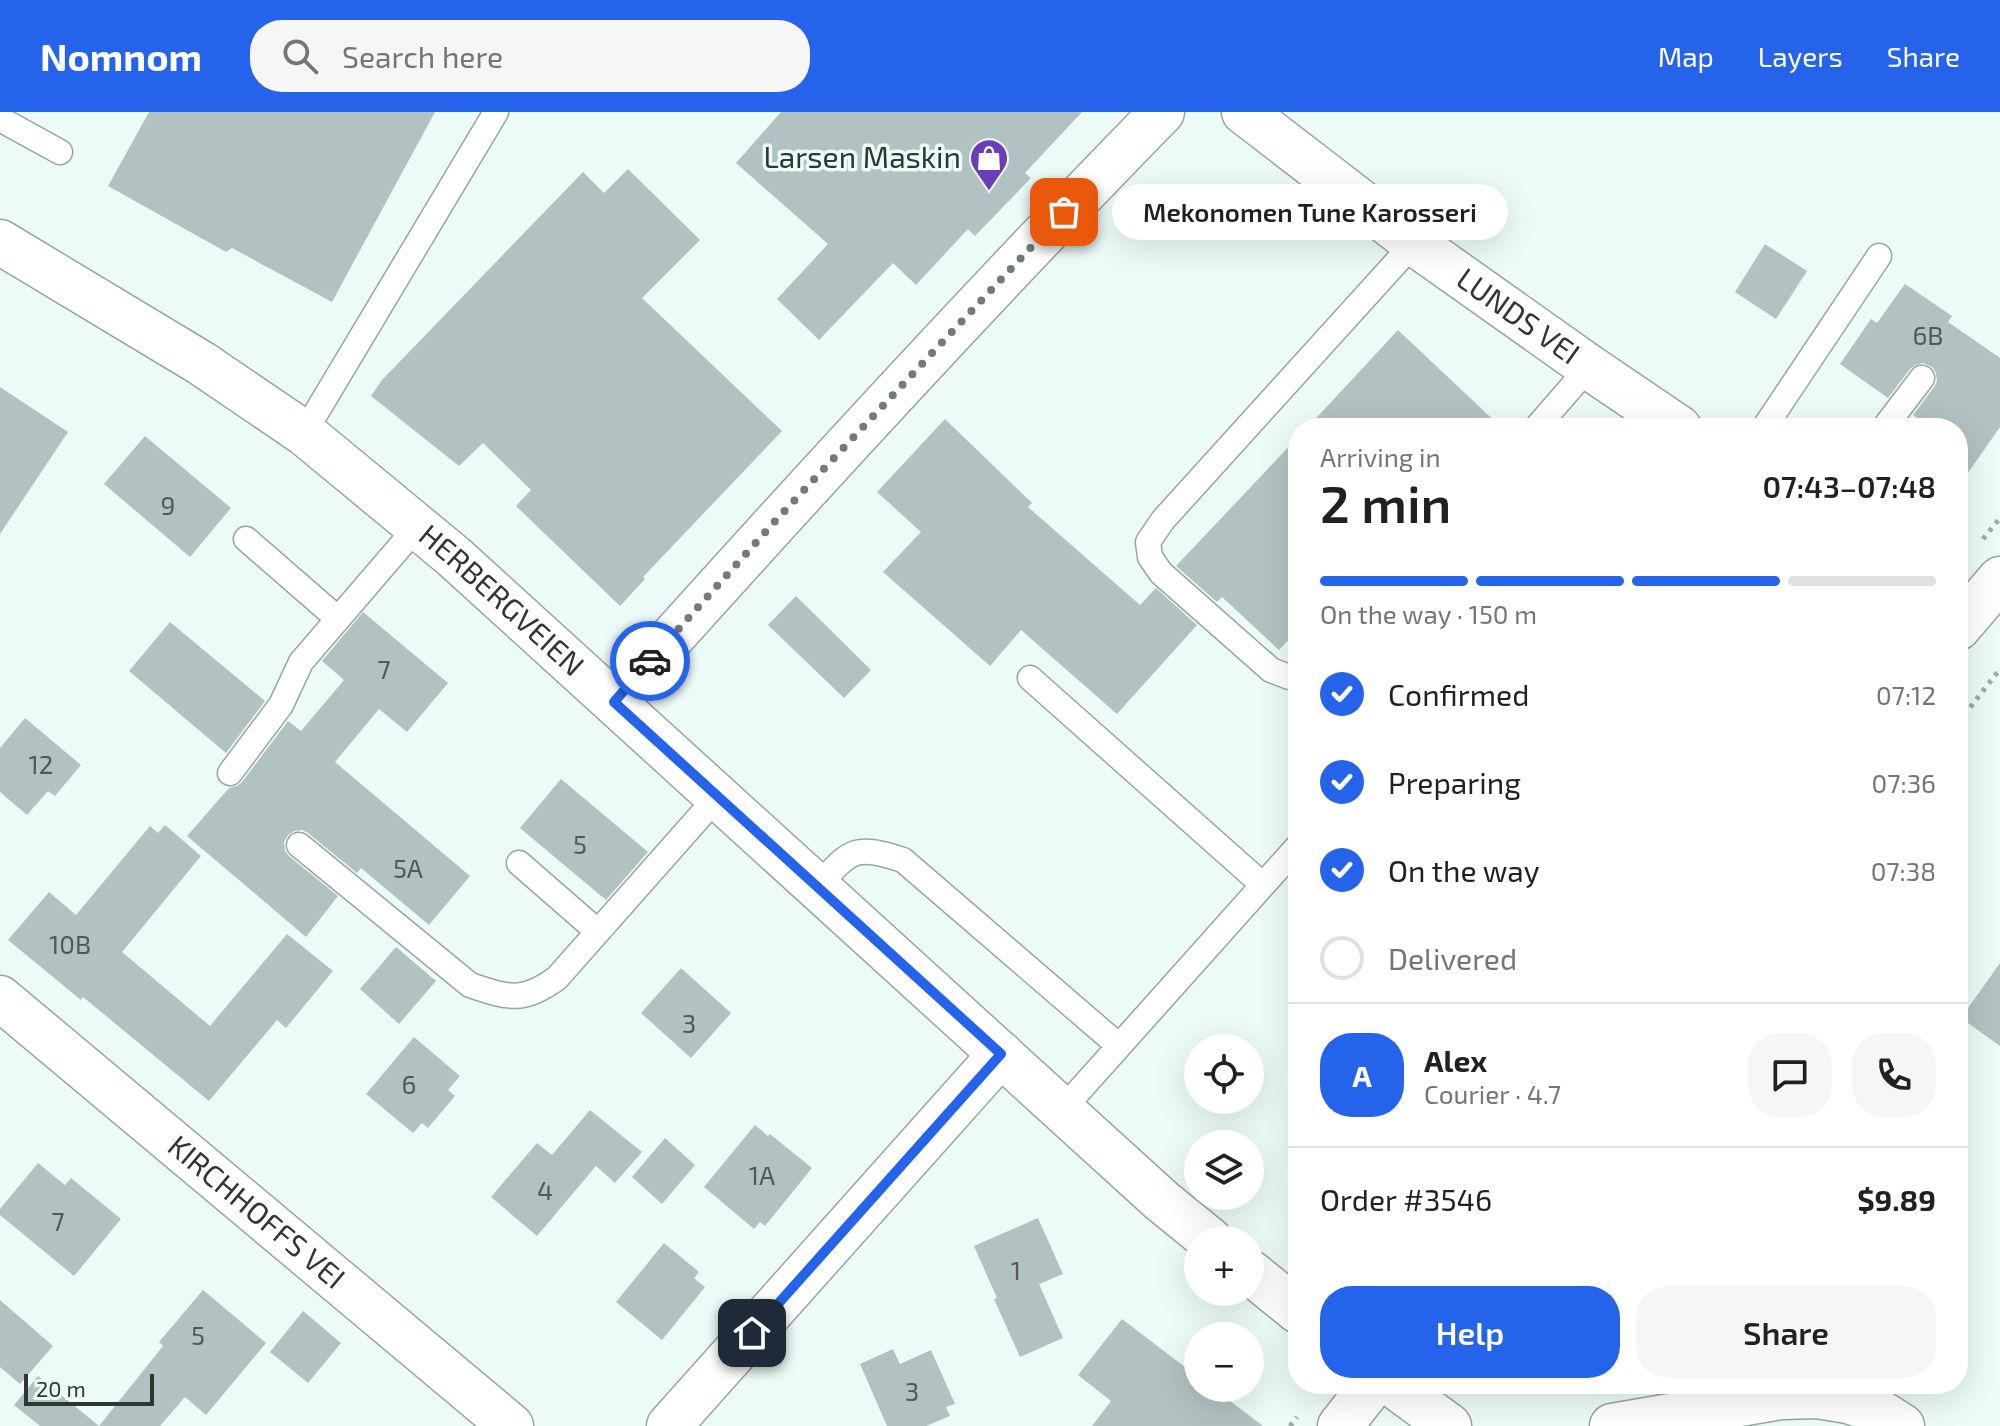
<!DOCTYPE html>
<meta charset="utf-8">
<style>
:root{--surface:#fff;--page:#f6f6f6;--text:#202124;--muted:#757577;--line:#e0e0e0;--accent:#2563eb}
body{margin:0;font-family:"Exo 2",sans-serif;background:var(--page);color:var(--text);height:100vh;display:flex;flex-direction:column;font-size:30px;white-space:nowrap}
*{box-sizing:border-box;margin:0}
p{font-size:26px;color:var(--muted)}
.icon{flex:none;width:44px;height:44px;fill:none;stroke:currentColor;stroke-width:2;stroke-linecap:round;stroke-linejoin:round}
.map{position:relative;flex:1;overflow:hidden}
.drawer{position:absolute;left:1288px;top:306px;width:680px;height:976px;display:flex;flex-direction:column;background:var(--surface);border-radius:32px;box-shadow:0 8px 32px #0002}
.drawer>*{flex:none}
.fabs{position:absolute;left:1184px;top:922px;display:grid;gap:16px}
.fabs a{display:grid;place-items:center;width:80px;height:80px;border-radius:50%;background:var(--surface);box-shadow:0 8px 32px #0002;font-size:40px}
.scale{position:absolute;left:24px;bottom:20px;width:130px;box-sizing:border-box;padding-left:8px;border:4px solid #303635;border-top:0;font-size:22px;line-height:28px;white-space:nowrap;color:#303635;-webkit-text-stroke:6px #ecfbf7;paint-order:stroke}
.pin{position:absolute;display:grid;place-items:center;width:68px;height:68px;color:#fff;margin:-34px;border-radius:16px;box-shadow:0 4px 12px #0006}
.courier{position:absolute;display:grid;place-items:center;width:80px;height:80px;margin:-40px;border:6px solid #2563eb;border-radius:50%;background:#fff;color:#222;box-shadow:0 2px 10px #0007}
.bubble{position:absolute;height:56px;border-radius:28px;background:var(--surface);box-shadow:0 8px 32px #0002;font-size:26px;font-weight:600;line-height:56px;text-align:center}
.headline em{font-style:normal;font-weight:600}
.headline div{display:flex;flex-direction:column-reverse}
.headline{display:flex;align-items:center;justify-content:space-between;height:136px;padding:0 32px}
h1{font-size:52px;font-weight:600;line-height:60px}
.bar{display:grid;grid-template-columns:repeat(4,1fr);gap:12px 8px;align-content:center;height:96px;padding:0 32px}
.bar i{height:10px;border-radius:6px;background:var(--line)}
.bar .active{background:var(--accent)}
.bar p{grid-column:span 4}
.line{display:flex;align-items:center;gap:20px;padding:0 32px;border-top:2px solid var(--line)}
.line div{flex:1}
.round{display:grid;place-items:center;flex:none;width:84px;height:84px;border-radius:32px;background:var(--page)}
ol{padding:0 32px;list-style:none}
li{display:flex;align-items:center;gap:24px;height:88px}
li p{margin-inline-start:auto}
li .icon{padding:8px;border-radius:50%;background:var(--accent);color:#fff;stroke-width:4}
li:last-child{color:var(--muted)}
li i{width:44px;height:44px;border:4px solid var(--line);border-radius:50%}
.button{display:flex;gap:16px;margin-top:auto;padding:16px 32px}
.button a{flex:1;height:92px;border-radius:32px;background:var(--accent);color:#fff;font-size:32px;font-weight:600;line-height:92px;text-align:center}
.button a+a{background:var(--page);color:var(--text)}
header{display:flex;align-items:center;gap:48px;box-sizing:border-box;height:112px;padding:0 40px;background:var(--accent);color:#fff}
header strong{font-size:38px}
nav{display:flex;gap:44px;margin-inline-start:auto;font-size:28px}
.search{width:560px;height:72px;background:var(--page);display:flex;align-items:center;gap:20px;box-sizing:border-box;padding:0 28px;border-radius:32px;color:var(--muted);font-size:30px}
.map>svg:first-child{display:block}
.building{fill:#b2c2c3}
.lines{fill:none;stroke-linecap:round;stroke-linejoin:round}
.service-casing{stroke:#98a6a2;stroke-width:27}
.minor-casing{stroke:#98a6a2;stroke-width:47}
.primary-casing{stroke:#98a6a2;stroke-width:47}
.path{stroke:#9faba8;stroke-width:5;stroke-dasharray:4 6;stroke-linecap:butt}
.service{stroke:#fff;stroke-width:24}
.minor{stroke:#fff;stroke-width:44}
.primary{stroke:#fff;stroke-width:44}
.done{stroke:#727b79;stroke-width:8;stroke-dasharray:0 14.4}
.route{stroke:#2563eb;stroke-width:10}
.labels{text-anchor:middle;stroke-width:7;stroke-linejoin:round;paint-order:stroke}
.number-label{font-size:26px;fill:#505958}
.poi-label{font-size:30px;fill:#303635;stroke:#ecfbf7;text-anchor:end}
.street-label{font-size:30px;fill:#303635;stroke:#ecfbf7}
</style>
<header>
<strong>Nomnom</strong>
<div class="search"><svg class="icon" aria-label="search" viewBox="0 0 24 24"><circle cx="10" cy="10" r="6"/><path d="M15 15l6 6"/></svg>Search here</div>
<nav><a>Map</a><a>Layers</a><a>Share</a></nav>
</header>
<div class="map">
<svg width="2000" height="1314" viewBox="0 0 2000 1314">
<rect width="100%" height="100%" fill="#ecfbf7"/>
<path class="building" d="M149,0h286l-103,190 -100,-54 -6,4 -118,-66z
M781,0h301l-57,61 6,5 -56,58 -7,-7 -52,56 -23,-22 -74,77 -42,-41 51,-55 -92,-81z
M628,57l72,71 -58,58 140,133 -139,146 2,2 -25,27 -104,-100 15,-16 -48,-47 -24,23 -88,-70 11,-16 201,-208 21,21z
M1765,132l42,27 -31,48 -41,-27z
M1905,172l47,32 -4,6 52,36v69l-42,60v-59h-26l-19,-13 21,-28 3,-6 -1,-8 -4,-6 -9,-4 -7,2 -6,4 -22,29 -48,-34 31,-45 6,4z
M1398,218l104,98h-195z
M0,275l68,45 -68,102z
M945,307l87,84 -4,4 112,98 16,-17 41,37 -80,89 -96,-84 -31,36 -107,-94 38,-40 -44,-40z
M145,324l86,72 -41,49 -86,-73z
M1298,325v193l-19,20 -57,-53 -5,5 -41,-36z
M796,484l75,74 -27,28 -76,-73z
M363,500l85,71 -41,49 -28,-23 -44,53 135,114 -41,49 -68,-57 -4,5 -49,-40 -6,-3 -8,1 -6,4 -4,7 1,9 5,6 48,39 -32,41 -119,-101 42,-48 8,-2 5,-4 46,-61 13,10 43,-51 -22,-19z
M170,510l95,79 -39,52 -97,-82z
M25,606l56,47 -26,31 -7,-5 -21,24 -27,-23v-44z
M561,667l87,73 -42,48 -86,-72z
M165,713l36,31 -79,96 88,74 77,-92 46,37 -47,57 -9,-8 -68,81 -126,-104 -2,3 -73,-60 41,-48 27,23 74,-89 8,7z
M396,835l40,34 -37,43 -39,-35z
M2000,851v83l-39,-28z
M681,856l50,45 -40,45 -50,-45z
M414,925l46,39 -12,14 7,6 -27,32 -6,-5 -9,10 -47,-39z
M590,998l52,42 -27,31 -19,-17 -59,70 -46,-39 46,-54 15,12z
M755,1013l13,11 2,-2 42,34 -47,58 -5,-4 -6,7 -50,-42z
M665,1026l30,27 -33,39 -30,-27z
M38,1051l27,22 6,-7 50,41 -47,57 -74,-61v-6z
M1038,1106l25,56 -24,10 24,54 -43,19 -26,-58 3,-1 -23,-52z
M664,1131l35,29 -5,6 11,9 -43,53 -46,-38z
M203,1178l63,53 -60,72 -21,-18 -25,29h-120l-26,-21 24,-29 61,50 64,-80 -4,-4z
M0,1188l53,46 -33,38 -20,-17z
M303,1199l38,32 -33,40 -38,-31z
M1122,1207l76,58v11h15l50,38h-171l19,-25 -33,-26z
M893,1237l7,15 31,-14 24,54 -9,3 4,9 -24,10h-39l-27,-62z"/>
<g class="lines">
<defs>
<path id="service" d="M0,7l60,33
M1536,316l53,-61
M1764,316l115,-172
M1884,316l38,-50
M304,321l192,-321
M246,427l92,80
M1298,564l-9,1 -18,-7 -110,-97 -11,-16 -2,-15 15,-22 251,-277
M1030,566l233,207
M230,661l51,-68 20,-43 116,-135
M299,733l171,140c39,13 53,18 87,-7l161,-182
M519,751l78,68
M817,775c34,-37 36,-43 86,-27l216,186
M1062,998l236,-264"/>
<g id="minor">
<path id="s1" d="M1244,0l170,131 175,124 90,61"/>
<path id="s2" d="M0,130l201,121 103,70 149,123 709,645 48,39"/>
<path d="M614,590c179,-200 360,-398 548,-590"/>
<path id="s3" d="M0,886l511,428"/>
<path d="M1250,1160l48,39"/>
<path d="M1392,1272l57,42"/>
<path d="M669,1314l332,-372"/>
<path d="M1612,1314l169,-29 36,-1 31,5 32,11 22,14"/>
</g>
<path id="primary" d="M1958,516l42,-49
M1340,1314l33,-42"/>
</defs>
<use href="#service" class="service-casing"/>
<use href="#minor" class="minor-casing"/>
<use href="#primary" class="primary-casing"/>
<path class="path" d="M1983,427l17,-21
M1958,611l42,-54
M1290,1314l7,-9"/>
<use href="#service" class="service"/>
<use href="#minor" class="minor"/>
<use href="#primary" class="primary"/>
</g>
<g class="lines">
<path class="done" d="M650,549l127,-142 287,-307"/>
<path class="route" d="M650,549l-36,41 387,352 -249,279"/>
</g>
<defs>
<symbol id="shop-pin" viewBox="-11 -11 22 30"><path d="M0 17L-7.5 6A9.5 9.5 0 1 1 7.5 6Z" fill="#683fb8" stroke="#ecfbf7"/><path d="M-5-2.5h2.3a2.7 3.5 0 0 1 5.4 0H5L5.5 6h-11ZM-1.5-2.5h3a1.5 2.3 0 0 0-3 0Z" fill="#fff"/></symbol>
</defs>
<g fill-rule="evenodd">
<use href="#shop-pin" x="967" y="24" width="44" height="60"/>
</g>
<g class="labels">
<g class="number-label">
<text x="1928" y="233">6B</text>
<text x="168" y="403">9</text>
<text x="384" y="567">7</text>
<text x="41" y="662">12</text>
<text x="580" y="742">5</text>
<text x="408" y="766">5A</text>
<text x="70" y="842">10B</text>
<text x="689" y="921">3</text>
<text x="409" y="982">6</text>
<text x="762" y="1073">1A</text>
<text x="545" y="1088">4</text>
<text x="58" y="1119">7</text>
<text x="1016" y="1168">1</text>
<text x="198" y="1233">5</text>
<text x="912" y="1289">3</text>
</g>
<g class="poi-label">
<text x="961" y="56">Larsen Maskin</text>
</g>
<g class="street-label">
<text dy="10" stroke="none"><textPath href="#s1" startOffset="342">LUNDS VEI</textPath></text>
<text dy="10" stroke="none"><textPath href="#s2" startOffset="618">HERBERGVEIEN</textPath></text>
<text dy="10" stroke="none"><textPath href="#s3" startOffset="334">KIRCHHOFFS VEI</textPath></text>
</g>
</g>
</svg>
<div class="fabs">
<a><svg class="icon" aria-label="locate" viewBox="0 0 24 24"><circle cx="12" cy="12" r="6"/><path d="M12 2v4M12 18v4M2 12h4M18 12h4"/></svg></a>
<a><svg class="icon" aria-label="layers" viewBox="0 0 24 24"><path d="M12 4l9 5-9 5-9-5zM3 14l9 5 9-5"/></svg></a>
<a>+</a>
<a>−</a>
</div>
<div class="scale">20 m</div>
<div class="pin" style="left:1064px;top:100px;background:#ea580c"><svg class="icon" aria-label="bag" viewBox="0 0 24 24"><path d="M5 8h14l-1 12H6zM9 8a3 3 0 0 1 6 0"/></svg></div>
<div class="pin" style="left:752px;top:1221px;background:#1f2937"><svg class="icon" aria-label="home" viewBox="0 0 24 24"><path d="M3 11l9-7 9 7M6 9v11h12V9"/></svg></div>
<div class="courier" style="left:650px;top:549px"><svg class="icon" aria-label="car" viewBox="0 0 24 24"><path d="M5 17H2v-5l4-1 3-4h7l3 4 3 1v5h-3M9 17h6M6 11h13"/><circle cx="7" cy="17" r="2"/><circle cx="17" cy="17" r="2"/></svg></div>
<div class="bubble" style="left:1112px;top:72px;width:396px">Mekonomen Tune Karosseri</div>
<section class="drawer">
<div class="headline"><div><h1>2 min</h1><p>Arriving in</p></div><em>07:43–07:48</em></div>
<div class="bar"><i class="active"></i><i class="active"></i><i class="active"></i><i></i><p>On the way · 150 m</p></div>
<ol>
<li><svg class="icon" aria-label="check" viewBox="0 0 24 24"><path d="M5 12l5 5 9-10"/></svg>Confirmed<p>07:12</p></li>
<li><svg class="icon" aria-label="check" viewBox="0 0 24 24"><path d="M5 12l5 5 9-10"/></svg>Preparing<p>07:36</p></li>
<li><svg class="icon" aria-label="check" viewBox="0 0 24 24"><path d="M5 12l5 5 9-10"/></svg>On the way<p>07:38</p></li>
<li><i></i>Delivered</li>
</ol>
<div class="line" style="height:144px"><b class="round" style="background:var(--accent);color:#fff">A</b><div><b>Alex</b><p>Courier · 4.7</p></div><a class="round"><svg class="icon" aria-label="chat" viewBox="0 0 24 24"><path d="M4 5h16v11H9l-5 4z"/></svg></a><a class="round"><svg class="icon" aria-label="phone" viewBox="0 0 24 24"><path d="M5 4h4l2 5-3 2q2 4 5 5l2-3 5 2v4C11 20 4 13 5 4z"/></svg></a></div>
<div class="line" style="height:104px"><div>Order #3546</div><b>$9.89</b></div>
<div class="button"><a>Help</a><a>Share</a></div>
</section>
</div>
